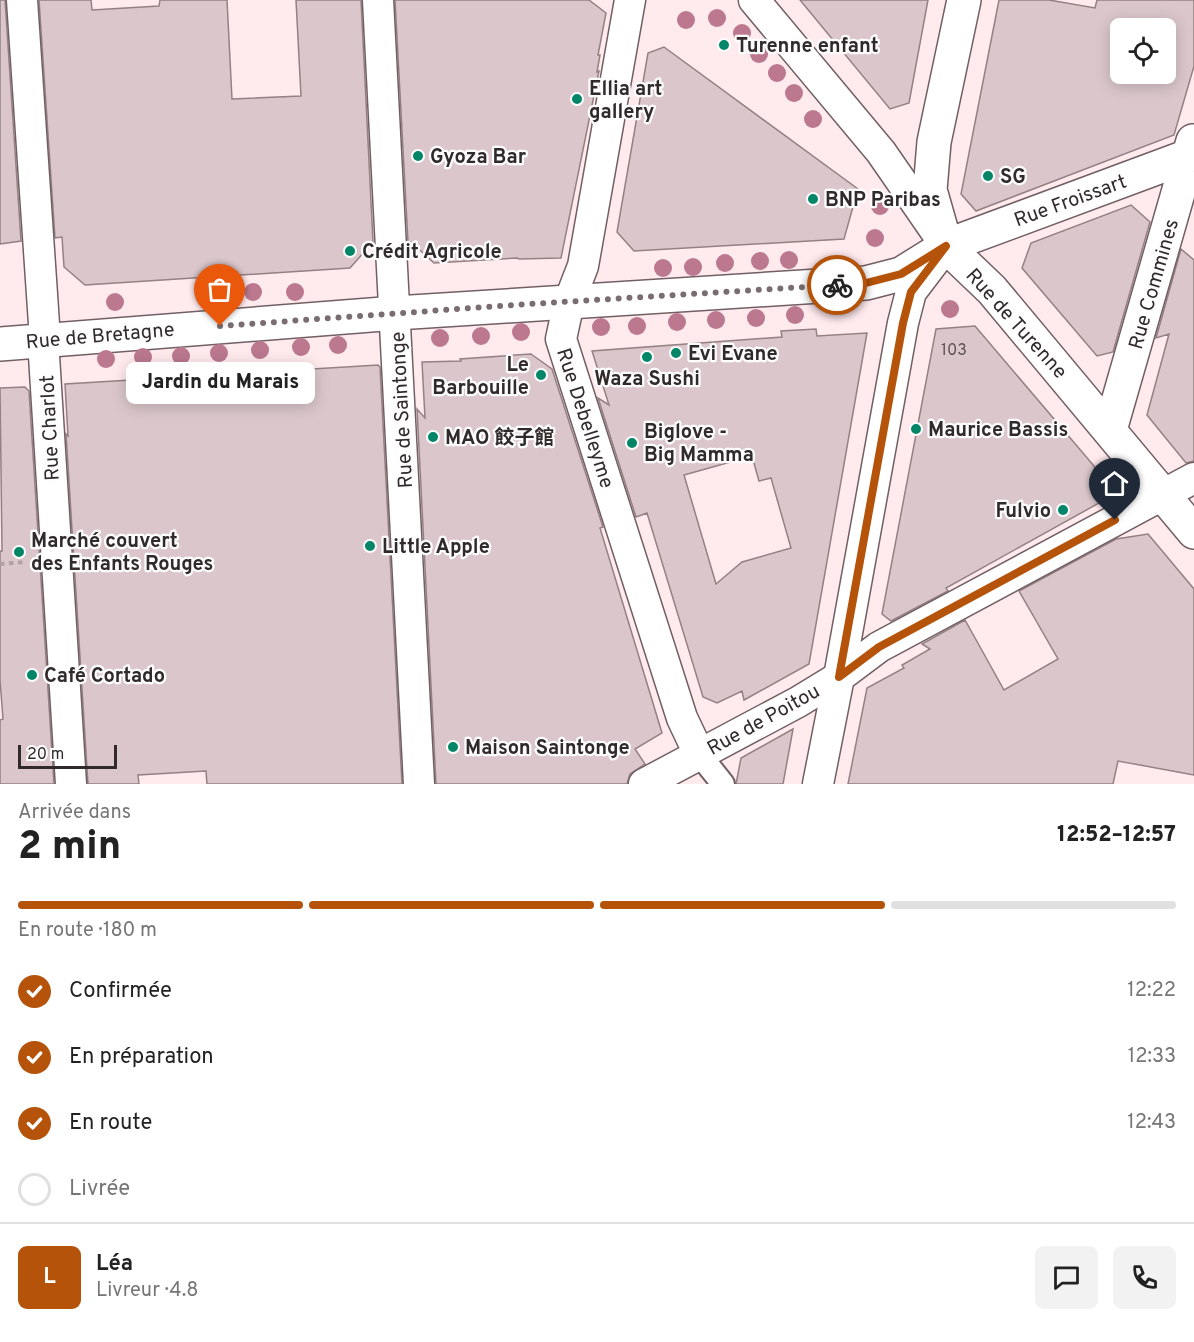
<!DOCTYPE html>
<html lang="fr">
<meta charset="utf-8">
<style>
:root{--surface:#fff;--page:#f2f2f2;--text:#222;--muted:#767676;--line:#e0e0e0;--accent:#b45309}
body{margin:0;font-family:Overpass,"Noto Sans SC",sans-serif;background:var(--page);color:var(--text);height:100vh;display:flex;flex-direction:column;font-size:22px;white-space:nowrap}
*{box-sizing:border-box;margin:0}
p{font-size:20px;color:var(--muted)}
.icon{flex:none;width:33px;height:33px;fill:none;stroke:currentColor;stroke-width:2;stroke-linecap:round;stroke-linejoin:round}
.map{position:relative;height:784px;overflow:hidden}
.side{display:flex;flex-direction:column;background:var(--surface);flex:1}
.side>*{flex:none}
.controls{position:absolute;left:1110px;top:18px;display:grid;gap:12px}
.controls a{display:grid;place-items:center;width:66px;height:66px;border-radius:9px;background:var(--surface);box-shadow:0 3px 15px #0003;font-size:30px}
.scale{position:absolute;left:18px;bottom:15px;width:99px;box-sizing:border-box;padding-left:6px;border:3px solid #312a2b;border-top:0;font-size:16px;line-height:21px;white-space:nowrap;color:#312a2b;-webkit-text-stroke:4px #fdfdfd;paint-order:stroke}
.pin{position:absolute;display:grid;place-items:center;width:51px;height:51px;color:#fff;margin:-62px -26px;border-radius:50% 50% 50% 0;rotate:-45deg;box-shadow:0 0 6px #0007}
.pin .icon{rotate:45deg}
.courier{position:absolute;display:grid;place-items:center;width:60px;height:60px;margin:-30px;border:4px solid #b45309;border-radius:50%;background:#fff;color:#222;box-shadow:0 2px 8px #0007}
.bubble{position:absolute;height:42px;border-radius:9px;background:var(--surface);box-shadow:0 3px 15px #0003;font-size:20px;font-weight:800;line-height:42px;text-align:center}
.head em{font-style:normal;font-weight:800}
.head div{display:flex;flex-direction:column-reverse}
.head{display:flex;align-items:center;justify-content:space-between;height:102px;padding:0 18px}
h1{font-size:39px;font-weight:800;line-height:45px}
.bar{display:grid;grid-template-columns:repeat(4,1fr);gap:9px 6px;align-content:center;height:72px;padding:0 18px}
.bar i{height:8px;border-radius:4px;background:var(--line)}
.bar .selected{background:var(--accent)}
.bar p{grid-column:span 4}
.line{display:flex;align-items:center;gap:15px;padding:0 18px;border-top:2px solid var(--line)}
.line div{flex:1}
.round{display:grid;place-items:center;flex:none;width:63px;height:63px;border-radius:9px;background:var(--page)}
ol{padding:0 18px;list-style:none}
li{display:flex;align-items:center;gap:18px;height:66px}
li p{margin-inline-start:auto}
li .icon{padding:6px;border-radius:50%;background:var(--accent);color:#fff;stroke-width:4}
li:last-child{color:var(--muted)}
li i{width:33px;height:33px;border:3px solid var(--line);border-radius:50%}
.map>svg:first-child{display:block}
.building{fill:#dbc7cb;stroke:#948184;stroke-width:1.5;fill-rule:evenodd}
.lines{fill:none;stroke-linecap:round;stroke-linejoin:round}
.pedestrian-casing{stroke:#715f63;stroke-width:26}
.minor-casing{stroke:#715f63;stroke-width:33}
.tertiary-casing{stroke:#715f63;stroke-width:36}
.path{stroke:#b1a1a4;stroke-width:4;stroke-dasharray:4.5 4.5;stroke-linecap:butt}
.pedestrian{stroke:#fff;stroke-width:22}
.minor{stroke:#fff;stroke-width:30}
.tertiary{stroke:#fff;stroke-width:33}
.tree{fill:#bb788f}
.done{stroke:#796d6f;stroke-width:6;stroke-dasharray:0 10.8}
.route{stroke:#b45309;stroke-width:8}
.poi-dot{fill:#038567;stroke:#fdfdfd;stroke-width:2}
.labels{text-anchor:middle;stroke-width:4.5;stroke-linejoin:round;paint-order:stroke}
.number-label{font-size:16px;fill:#5c5153}
.poi-label{font-size:20px;font-weight:bold;fill:#312a2b;stroke:#fdfdfd;text-anchor:start}
.street-label{font-size:20px;fill:#312a2b;stroke:#fdfdfd}
</style>
<div class="map">
<svg width="1194" height="784" viewBox="0 0 1194 784">
<rect width="100%" height="100%" fill="#ffeaee"/>
<path class="building" d="M0,0h5l16,241 -21,3z
M39,0h52l1,10 67,-4 1,-6h67l5,99 69,-3 -5,-96h65l12,242 -23,26 -265,17 -21,-18 -2,-30 -7,1z
M395,0h194l17,13 -8,42h2l-3,17 2,-1 -38,187 -42,1 -2,-1 -83,5 -23,-21h-3z
M800,0h128l-19,103 -19,6z
M999,0h50l46,8 2,-8h97v66l-20,69 -198,76 -15,-17zM1120,28h46v46h-46z
M664,47l194,142 -14,50 -210,12 -17,-19 31,-179z
M1131,205l19,17 -37,130 -16,4 -75,-88 9,-25z
M1181,249l13,11v201l-8,2 -39,-48 22,-81 -13,4z
M975,326l142,167 -171,95 2,3 -57,30 -9,-7 54,-285z
M816,329l1,7 50,-3 -58,331 -65,36 -2,-9 -25,12 -14,-6 -56,-184 -11,4 -38,-119 11,7 -17,-54 190,-14 -1,-6zM752,456l7,25 12,-3 20,70 -49,14 -26,22 -32,-109z
M531,354l21,15 51,158 -3,1 62,205 -27,16 10,15 -15,10 -3,10h-191l-19,-375 8,9 -3,-56 39,-1 -1,-2z
M378,365l2,2 22,417h-195l-1,-13 -68,4 1,9h-51l-22,-350 2,2 -3,-52z
M25,387l4,4 25,393h-54v-64l3,-1 -3,-39v-129h2l-2,-163z
M1148,534l46,55v186l-76,-14 -5,23h-265l19,-96 37,-20 -2,-3 28,-16 -8,-5 43,-24 39,70 54,-31 -39,-68 97,-52z
M793,729l-10,55h-47l5,-26z"/>
<g class="lines">
<defs>
<path id="pedestrian" d="M699,754l24,30"/>
<path id="minor" d="M22,0l22,324 -1,16 28,444
M378,0l41,784
M630,0l-47,266 -14,36 -8,37 121,379 17,36
M754,0l127,152 65,94 -35,46 -8,31 -64,354 -21,107
M644,784l154,-82 41,-25 40,-30 315,-169"/>
<path id="tertiary" d="M946,246l46,44 202,242
M946,246l-16,-56 4,-48 30,-142
M0,344l396,-31 470,-30 35,-9 45,-28 248,-92
M1110,430l83,-289"/>
</defs>
<use href="#pedestrian" class="pedestrian-casing"/>
<use href="#minor" class="minor-casing"/>
<use href="#tertiary" class="tertiary-casing"/>
<path class="path" d="M0,564l26,-2"/>
<use href="#pedestrian" class="pedestrian"/>
<use href="#minor" class="minor"/>
<use href="#tertiary" class="tertiary"/>
</g>
<g class="tree">
<circle cx="717" cy="18" r="9"/>
<circle cx="686" cy="20" r="9"/>
<circle cx="742" cy="33" r="9"/>
<circle cx="759" cy="54" r="9"/>
<circle cx="777" cy="73" r="9"/>
<circle cx="794" cy="93" r="9"/>
<circle cx="813" cy="119" r="9"/>
<circle cx="880" cy="206" r="9"/>
<circle cx="875" cy="238" r="9"/>
<circle cx="789" cy="260" r="9"/>
<circle cx="760" cy="261" r="9"/>
<circle cx="725" cy="263" r="9"/>
<circle cx="693" cy="267" r="9"/>
<circle cx="663" cy="268" r="9"/>
<circle cx="253" cy="292" r="9"/>
<circle cx="295" cy="292" r="9"/>
<circle cx="215" cy="297" r="9"/>
<circle cx="115" cy="302" r="9"/>
<circle cx="950" cy="309" r="9"/>
<circle cx="795" cy="315" r="9"/>
<circle cx="756" cy="318" r="9"/>
<circle cx="716" cy="320" r="9"/>
<circle cx="677" cy="322" r="9"/>
<circle cx="637" cy="326" r="9"/>
<circle cx="601" cy="327" r="9"/>
<circle cx="521" cy="332" r="9"/>
<circle cx="481" cy="336" r="9"/>
<circle cx="440" cy="338" r="9"/>
<circle cx="338" cy="345" r="9"/>
<circle cx="301" cy="347" r="9"/>
<circle cx="260" cy="350" r="9"/>
<circle cx="219" cy="353" r="9"/>
<circle cx="181" cy="356" r="9"/>
<circle cx="143" cy="357" r="9"/>
<circle cx="106" cy="359" r="9"/>
</g>
<g class="lines">
<path class="done" d="M220,326l294,-21 323,-20"/>
<path class="route" d="M837,285l29,-2 35,-9 45,-28 -35,46 -8,31 -64,354 40,-30 236,-127"/>
</g>
<g class="poi-dot">
<circle cx="724" cy="45" r="6"/>
<circle cx="577" cy="99" r="6"/>
<circle cx="418" cy="156" r="6"/>
<circle cx="988" cy="176" r="6"/>
<circle cx="813" cy="199" r="6"/>
<circle cx="350" cy="251" r="6"/>
<circle cx="676" cy="353" r="6"/>
<circle cx="647" cy="357" r="6"/>
<circle cx="541" cy="375" r="6"/>
<circle cx="916" cy="429" r="6"/>
<circle cx="433" cy="437" r="6"/>
<circle cx="632" cy="443" r="6"/>
<circle cx="1063" cy="510" r="6"/>
<circle cx="370" cy="546" r="6"/>
<circle cx="19" cy="552" r="6"/>
<circle cx="32" cy="675" r="6"/>
<circle cx="453" cy="747" r="6"/>
</g>
<g class="labels">
<g class="number-label">
<text x="954" y="355">103</text>
</g>
<g class="poi-label">
<text x="736" y="52">Turenne enfant</text>
<text x="589" y="95">Ellia art<tspan x="589" dy="23">gallery</tspan></text>
<text x="430" y="163">Gyoza Bar</text>
<text x="1000" y="183">SG</text>
<text x="825" y="206">BNP Paribas</text>
<text x="362" y="258">Crédit Agricole</text>
<text x="688" y="360">Evi Evane</text>
<text x="529" y="371" text-anchor="end">Le<tspan x="529" dy="23">Barbouille</tspan></text>
<text x="647" y="385" text-anchor="middle">Waza Sushi</text>
<text x="928" y="436">Maurice Bassis</text>
<text x="644" y="438">Biglove -<tspan x="644" dy="23">Big Mamma</tspan></text>
<text x="445" y="444">MAO 餃子館</text>
<text x="1051" y="517" text-anchor="end">Fulvio</text>
<text x="31" y="547">Marché couvert<tspan x="31" dy="23">des Enfants Rouges</tspan></text>
<text x="382" y="553">Little Apple</text>
<text x="44" y="682">Café Cortado</text>
<text x="465" y="754">Maison Saintonge</text>
</g>
<g class="street-label">
<text transform="translate(1070 200) rotate(-20)" y="7">Rue Froissart</text>
<text transform="translate(1153 284) rotate(-74)" y="7">Rue Commines</text>
<text transform="translate(1017 323) rotate(48)" y="7">Rue de Turenne</text>
<text transform="translate(100 335) rotate(-5)" y="7">Rue de Bretagne</text>
<text transform="translate(401 410) rotate(-93)" y="7">Rue de Saintonge</text>
<text transform="translate(586 418) rotate(72)" y="7">Rue Debelleyme</text>
<text transform="translate(49 428) rotate(-93)" y="7">Rue Charlot</text>
<text transform="translate(763 719) rotate(-29)" y="7">Rue de Poitou</text>
</g>
</g>
</svg>
<div class="controls">
<a><svg class="icon" aria-label="locate" viewBox="0 0 24 24"><circle cx="12" cy="12" r="6"/><path d="M12 2v4M12 18v4M2 12h4M18 12h4"/></svg></a>
</div>
<div class="scale">20 m</div>
<div class="pin" style="left:220px;top:326px;background:#ea580c"><svg class="icon" aria-label="bag" viewBox="0 0 24 24"><path d="M5 8h14l-1 12H6zM9 8a3 3 0 0 1 6 0"/></svg></div>
<div class="pin" style="left:1115px;top:520px;background:#1f2937"><svg class="icon" aria-label="home" viewBox="0 0 24 24"><path d="M3 11l9-7 9 7M6 9v11h12V9"/></svg></div>
<div class="courier" style="left:837px;top:285px"><svg class="icon" aria-label="bike" viewBox="0 0 24 24"><circle cx="6" cy="16" r="4"/><circle cx="18" cy="16" r="4"/><path d="M6 16l4-8h5l3 8M10 8l3 8H6M13 5h3"/></svg></div>
<div class="bubble" style="left:126px;top:362px;width:189px">Jardin du Marais</div>
</div>
<section class="side">
<div class="head"><div><h1>2 min</h1><p>Arrivée dans</p></div><em>12:52–12:57</em></div>
<div class="bar"><i class="selected"></i><i class="selected"></i><i class="selected"></i><i></i><p>En route · 180 m</p></div>
<ol>
<li><svg class="icon" aria-label="check" viewBox="0 0 24 24"><path d="M5 12l5 5 9-10"/></svg>Confirmée<p>12:22</p></li>
<li><svg class="icon" aria-label="check" viewBox="0 0 24 24"><path d="M5 12l5 5 9-10"/></svg>En préparation<p>12:33</p></li>
<li><svg class="icon" aria-label="check" viewBox="0 0 24 24"><path d="M5 12l5 5 9-10"/></svg>En route<p>12:43</p></li>
<li><i></i>Livrée</li>
</ol>
<div class="line" style="height:108px"><b class="round" style="background:var(--accent);color:#fff">L</b><div><b>Léa</b><p>Livreur · 4.8</p></div><a class="round"><svg class="icon" aria-label="chat" viewBox="0 0 24 24"><path d="M4 5h16v11H9l-5 4z"/></svg></a><a class="round"><svg class="icon" aria-label="phone" viewBox="0 0 24 24"><path d="M5 4h4l2 5-3 2q2 4 5 5l2-3 5 2v4C11 20 4 13 5 4z"/></svg></a></div>
</section>
